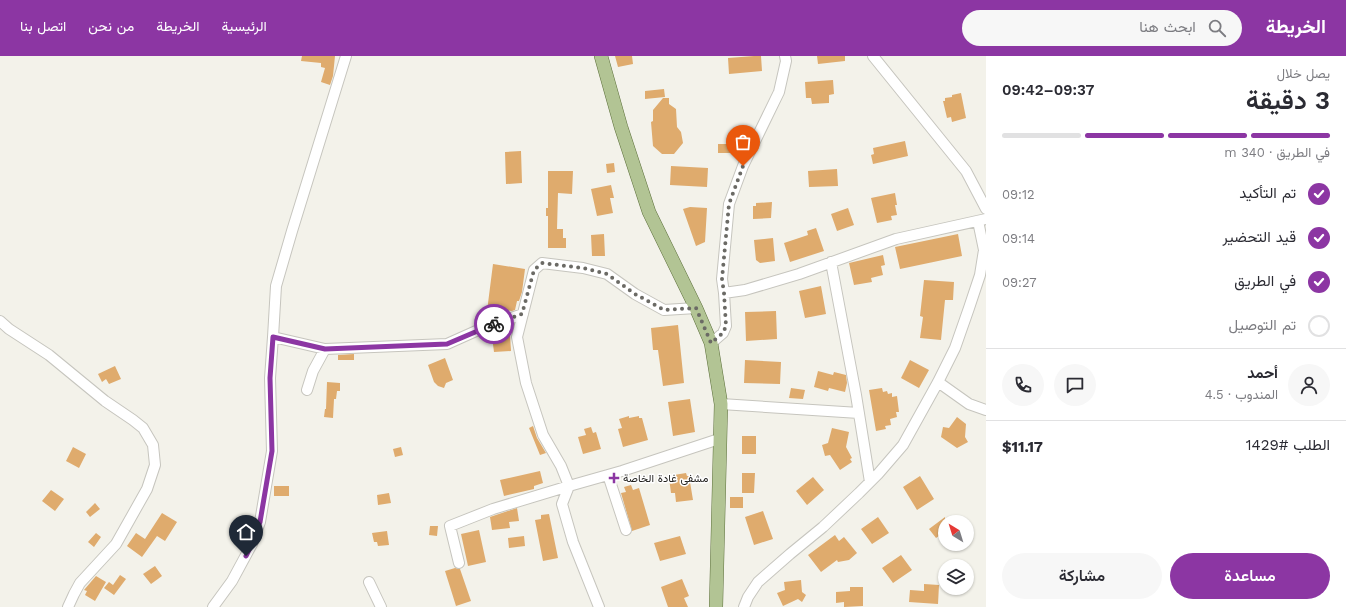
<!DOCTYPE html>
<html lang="ar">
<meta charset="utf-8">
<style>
:root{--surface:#fff;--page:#f7f7f7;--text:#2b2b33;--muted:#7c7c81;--line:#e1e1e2;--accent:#8c36a3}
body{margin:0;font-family:"Work Sans",Vazirmatn,sans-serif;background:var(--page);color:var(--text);direction:rtl;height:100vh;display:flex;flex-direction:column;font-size:15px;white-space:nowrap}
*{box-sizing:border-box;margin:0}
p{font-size:13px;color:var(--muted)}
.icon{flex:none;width:22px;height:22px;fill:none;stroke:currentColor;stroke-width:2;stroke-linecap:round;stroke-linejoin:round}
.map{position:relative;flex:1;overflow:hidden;direction:ltr}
.details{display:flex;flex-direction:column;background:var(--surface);width:360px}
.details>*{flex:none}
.needle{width:26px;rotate:322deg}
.fabs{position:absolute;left:938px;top:459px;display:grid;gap:8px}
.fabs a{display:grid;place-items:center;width:36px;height:36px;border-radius:50%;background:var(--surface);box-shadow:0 1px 3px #0004;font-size:20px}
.pin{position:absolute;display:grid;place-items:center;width:34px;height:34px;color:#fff;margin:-41px -17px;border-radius:50% 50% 50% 0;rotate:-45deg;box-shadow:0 0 4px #0007}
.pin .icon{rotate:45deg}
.courier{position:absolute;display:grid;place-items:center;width:40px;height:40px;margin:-20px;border:3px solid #8c36a3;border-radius:50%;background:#fff;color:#222;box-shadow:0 1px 5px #0007}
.head em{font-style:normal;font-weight:600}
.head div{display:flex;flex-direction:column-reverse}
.head{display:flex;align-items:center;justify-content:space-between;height:68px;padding:0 16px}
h1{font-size:26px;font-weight:600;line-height:30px}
.bar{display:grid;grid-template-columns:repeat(4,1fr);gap:6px 4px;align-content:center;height:48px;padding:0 16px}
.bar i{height:5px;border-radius:3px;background:var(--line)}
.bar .current{background:var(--accent)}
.bar p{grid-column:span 4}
.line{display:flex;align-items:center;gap:10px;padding:0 16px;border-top:1px solid var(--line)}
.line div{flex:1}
.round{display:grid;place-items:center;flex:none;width:42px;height:42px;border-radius:21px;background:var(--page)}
ol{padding:0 16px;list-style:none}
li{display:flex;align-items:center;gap:12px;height:44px}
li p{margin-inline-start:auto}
li .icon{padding:4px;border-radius:50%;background:var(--accent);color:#fff;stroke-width:4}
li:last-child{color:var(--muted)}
li i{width:22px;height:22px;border:2px solid var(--line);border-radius:50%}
.button{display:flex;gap:8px;margin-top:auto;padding:8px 16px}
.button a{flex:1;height:46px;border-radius:24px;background:var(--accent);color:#fff;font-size:16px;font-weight:600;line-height:46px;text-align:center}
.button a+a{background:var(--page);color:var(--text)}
header{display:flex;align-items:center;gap:24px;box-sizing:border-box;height:56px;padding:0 20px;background:var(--accent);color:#fff}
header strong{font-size:19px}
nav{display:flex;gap:22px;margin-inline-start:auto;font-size:14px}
.search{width:280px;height:36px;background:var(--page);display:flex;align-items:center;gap:10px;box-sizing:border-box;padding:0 14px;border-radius:22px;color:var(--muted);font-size:15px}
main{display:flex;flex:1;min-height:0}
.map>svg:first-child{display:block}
.building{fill:#dfab6d}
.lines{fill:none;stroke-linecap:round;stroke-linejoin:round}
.minor-casing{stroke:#c6c5be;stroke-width:12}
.major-casing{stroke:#5e713d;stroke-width:14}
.minor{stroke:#fff;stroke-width:10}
.major{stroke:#b2c494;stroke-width:13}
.done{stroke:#6b6a65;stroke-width:4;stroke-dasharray:0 7.2}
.route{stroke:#8c36a3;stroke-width:5}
.poi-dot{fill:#8c36a3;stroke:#fff;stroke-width:1.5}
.labels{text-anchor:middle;stroke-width:3;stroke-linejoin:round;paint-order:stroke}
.poi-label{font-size:11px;fill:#22211e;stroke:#fff;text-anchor:start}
</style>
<header>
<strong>الخريطة</strong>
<div class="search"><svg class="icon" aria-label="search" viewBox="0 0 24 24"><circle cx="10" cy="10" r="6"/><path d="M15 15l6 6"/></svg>ابحث هنا</div>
<nav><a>الرئيسية</a><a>الخريطة</a><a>من نحن</a><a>اتصل بنا</a></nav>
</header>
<main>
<section class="details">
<div class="head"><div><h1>3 دقيقة</h1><p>يصل خلال</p></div><em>09:37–09:42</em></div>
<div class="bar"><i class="current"></i><i class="current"></i><i class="current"></i><i></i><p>في الطريق · 340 m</p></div>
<ol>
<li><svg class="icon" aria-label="check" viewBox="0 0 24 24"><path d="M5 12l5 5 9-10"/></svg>تم التأكيد<p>09:12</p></li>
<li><svg class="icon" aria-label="check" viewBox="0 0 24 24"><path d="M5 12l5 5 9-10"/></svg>قيد التحضير<p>09:14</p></li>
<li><svg class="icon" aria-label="check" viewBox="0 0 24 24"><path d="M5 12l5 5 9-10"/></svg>في الطريق<p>09:27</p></li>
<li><i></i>تم التوصيل</li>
</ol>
<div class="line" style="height:72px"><a class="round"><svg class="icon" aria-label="person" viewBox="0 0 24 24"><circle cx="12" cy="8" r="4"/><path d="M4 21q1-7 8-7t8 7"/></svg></a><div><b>أحمد</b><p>المندوب · 4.5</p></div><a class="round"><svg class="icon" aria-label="chat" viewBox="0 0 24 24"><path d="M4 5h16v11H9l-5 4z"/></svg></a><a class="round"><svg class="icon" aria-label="phone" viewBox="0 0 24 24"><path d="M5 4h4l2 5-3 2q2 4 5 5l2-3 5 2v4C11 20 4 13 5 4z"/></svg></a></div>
<div class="line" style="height:52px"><div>الطلب #1429</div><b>$11.17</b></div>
<div class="button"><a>مساعدة</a><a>مشاركة</a></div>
</section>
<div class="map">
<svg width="986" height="551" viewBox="0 0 986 551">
<rect width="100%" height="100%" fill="#f3f2ea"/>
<path class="building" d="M302,0h33l-2,20 -3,9 -9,-3 4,-14 -4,-1v-4l-20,-2z
M615,0h17l1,8 -15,3z
M754,0h7l1,15 -33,3 -1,-16z
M817,0h28v5l-27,3z
M833,24l1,14 -5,1v8l-17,1 -1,-6h-5l-1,-16z
M664,33l1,8 -20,2v-8z
M961,37l5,25 -14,4 -1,-5 -4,1 -4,-17h2v-3l7,-1v-2z
M663,42h6v6l7,5 1,18 4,5 2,11 -9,11h-12l-9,-8 -2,-24 2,-1v-11z
M905,85l3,15 -35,8 -2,-9 3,-1 -1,-6z
M718,88h12v9h-12z
M521,95l1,32 -16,1 -1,-32z
M614,107l1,9 -8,1 -1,-9z
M671,110l37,2 -1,19 -37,-2z
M837,113l1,17 -29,1 -1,-16z
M548,115h25l-1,23 -14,-1 -1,36h6v9h3v10h-18v-32h-2v-8h2z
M611,129l3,13h-4l3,15 -16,3 -6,-27z
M895,137l2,12h-2l2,10 -6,1 1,4 -15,3 -6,-25z
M772,146l-1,16 -18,1v-13h3v-3z
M690,151l17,1 -2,34 -9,4 -13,-37z
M848,152l6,17 -17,6 -6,-17z
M816,172l8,23 -34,11 -6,-19 24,-8 -1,-4z
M604,178l1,22h-13l-1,-21z
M958,178l4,22 -62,13 -5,-22z
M773,182l2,23 -15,2 -4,-3 -2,-20z
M883,199l2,10 -4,1 2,9 -12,3 1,4 -18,3 -5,-22z
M493,208l32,5 -3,23 -3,9h-2l-2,9 -3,1 -13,-2v3l-12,-1z
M924,224l30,2 -1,18h-8l-4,40 -21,-2 3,-21 -3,-1z
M821,230l5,28 -21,4 -6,-27z
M776,255l1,28 -31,2 -1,-29z
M678,269l6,58 -21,3 -5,-36h-5l-2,-22z
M510,279l1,16 -17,1 -2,-15z
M354,298v6h-16v-5z
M445,302l8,22 -7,3 -2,5 -6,-2 -4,-4 -6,-17z
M745,304l36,2 -1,22 -36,-1z
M910,304l19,10 -10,18 -18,-10z
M115,310l6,13 -12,5 -3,-5 -4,3 -4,-8z
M818,315l15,4 1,-3 12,3 1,8 -2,9 -16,-4 -1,3 -14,-4z
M327,326l13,1v8h-3l-1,8h-2l-1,19 -9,-1 1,-8h1z
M791,332l14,2 -2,9 -14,-1z
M882,332l1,4 4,-1 1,3 4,-1v4l5,-1 2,16h-3l1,5 -7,2 1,6 -6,1 1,3 -10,2 -7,-41z
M690,343l5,33 -22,4 -5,-34z
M629,360v2l10,-2v2h3l6,22 -25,7 -5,-18 4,-1 -3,-9z
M957,361l9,7 -1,13 3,5 -11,6 -16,-11 2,-10 6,1z
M533,370l4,12 9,15 -6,2 -11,-27z
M591,371l2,6 3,-1 5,17 -18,5 -5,-17 8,-2 -2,-6z
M832,372l17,4 -3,15 6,11 -2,1 2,3 -12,8 -10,-15 -5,1 -3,-11 6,-2z
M742,380h14v18h-14z
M73,391l13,7 -7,14 -13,-7z
M401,391l2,8 -8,2 -2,-8z
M540,415l3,12 -9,3v3l-30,7 -4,-16z
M686,417l1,3h2l4,24 -17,2 -1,-9h-4l-2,-15h5v-3z
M742,417h13l-1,20h-12z
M920,420l14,23 -17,11 -14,-23z
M813,421l11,13 -17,15 -11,-14z
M631,429l2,5 6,-2 11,37 -18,6 -11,-38 5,-1 -2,-5z
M274,430h15v10h-15z
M51,434l13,9 -9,12 -13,-10z
M389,437l2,10 -13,2 -1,-10z
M730,441h13v11h-13z
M95,447l5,6 -10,8 -4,-5z
M517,452l2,13 -10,1 1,6 -18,2 -2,-13z
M763,455l10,28 -19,6 -9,-28z
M162,457l15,9 -12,19 -8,-5 -15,21 -15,-11 9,-13 9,6z
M549,458l9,44 -15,3 -8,-41 6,-1v-4z
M878,461l11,16 -17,11 -11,-15z
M945,461v27l-6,-8 -3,2 -7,-9z
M430,470h8l-1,10 -8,-1z
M479,474l7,32 -18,4 -7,-32z
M387,475l2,14 -11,1 -1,-4h-3l-2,-9z
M96,477l5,4 -7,10 -6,-5z
M835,479l4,6 5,-4 13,16 -8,7 -11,2 -1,-2 -16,12 -13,-17z
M524,480l1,10 -16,2 -1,-10z
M680,480l6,18 -26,7 -6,-18z
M901,499l11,15 -19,13 -11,-15z
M155,510l7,10 -11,8 -8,-10z
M455,512l5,1 11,32 -15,5 -11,-35z
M120,519l6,4 -12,16 -10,-7 5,-6 4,3z
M96,520l10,6 -11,19 -10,-6 2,-4 -3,-1z
M682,523l7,17 -5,2 4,9h-20l-7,-20z
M801,524l1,12 4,3 -4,7 -4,-3 -15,7 -6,-13 8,-3 -1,-8z
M924,528l15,1 -1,19 -29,-2 1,-12 14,1z
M850,531h13v19l-19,1v-5l-8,1v-11l14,-1z"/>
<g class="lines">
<defs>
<path id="minor" d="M873,0l93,115 20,38
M831,206l25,133 14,87
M724,237l21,-3 54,-16 97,-35 90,-20
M0,265l9,8 40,26 56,46 28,19 10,8 10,17 2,20 -8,24 -31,55 -36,39 -6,11 -6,13
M273,281l3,-51 16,-55 54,-175
M711,287l5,-4 7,-6 3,-7 -2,-33 -2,-14 7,-75 14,-38 36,-74 7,-31 -1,-5
M938,326l31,22 17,6
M307,334l6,-19 12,-22
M721,348l138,9
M608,419l18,55
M459,507l-9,-37 43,-17 76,-23 -8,-20 -18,-31 -17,-52 -9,-46 17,-67 8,-7 41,5 24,6 28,20 29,16 32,-2
M369,526l12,25
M213,551l19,-26 20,-37 8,-22 12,-71 -2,-73 3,-41 52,12 122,-5 38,-17 38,-13
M599,551l-26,-65 -11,-38 7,-18 53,-15 97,-32
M744,551l4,-10 10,-15 32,-28 33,-27 36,-34 19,-19 25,-29 35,-63 17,-34 14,-40 11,-33 4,-25 -6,-29"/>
<path id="major" d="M601,0l20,71 28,85 47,96 15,35 10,61 -5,203"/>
</defs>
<use href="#minor" class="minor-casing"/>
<use href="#major" class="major-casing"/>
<use href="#minor" class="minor"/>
<use href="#major" class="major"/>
</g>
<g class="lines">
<path class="done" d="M494,268l28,-10 12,-44 8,-7 41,5 24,6 28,20 29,16 32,-2 15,35 12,-10 3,-7 -2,-33 -2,-14 7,-75 14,-38"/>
<path class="route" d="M246,500l6,-12 8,-22 12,-71 -2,-73 3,-41 52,12 122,-5 47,-20"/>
</g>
<path class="poi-dot" d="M612 416h4v4h4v4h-4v4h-4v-4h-4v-4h4z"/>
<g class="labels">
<g class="poi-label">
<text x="623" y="426">مشفى غادة الخاصة</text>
</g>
</g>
</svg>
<div class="fabs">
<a><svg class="needle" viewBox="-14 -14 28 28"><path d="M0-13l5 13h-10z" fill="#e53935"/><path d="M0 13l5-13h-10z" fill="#7c7c81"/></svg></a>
<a><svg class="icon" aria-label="layers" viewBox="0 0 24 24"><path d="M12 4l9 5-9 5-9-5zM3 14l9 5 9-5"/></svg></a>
</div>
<div class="pin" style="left:743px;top:110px;background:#ea580c"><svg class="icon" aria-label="bag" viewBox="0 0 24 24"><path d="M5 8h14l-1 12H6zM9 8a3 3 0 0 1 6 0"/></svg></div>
<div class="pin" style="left:246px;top:500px;background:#1f2937"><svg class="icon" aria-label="home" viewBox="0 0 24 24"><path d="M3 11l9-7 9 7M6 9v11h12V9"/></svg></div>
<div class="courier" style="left:494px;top:268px"><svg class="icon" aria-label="bike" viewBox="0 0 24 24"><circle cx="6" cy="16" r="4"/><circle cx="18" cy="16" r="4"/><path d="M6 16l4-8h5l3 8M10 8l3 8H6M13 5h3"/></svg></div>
</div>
</main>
